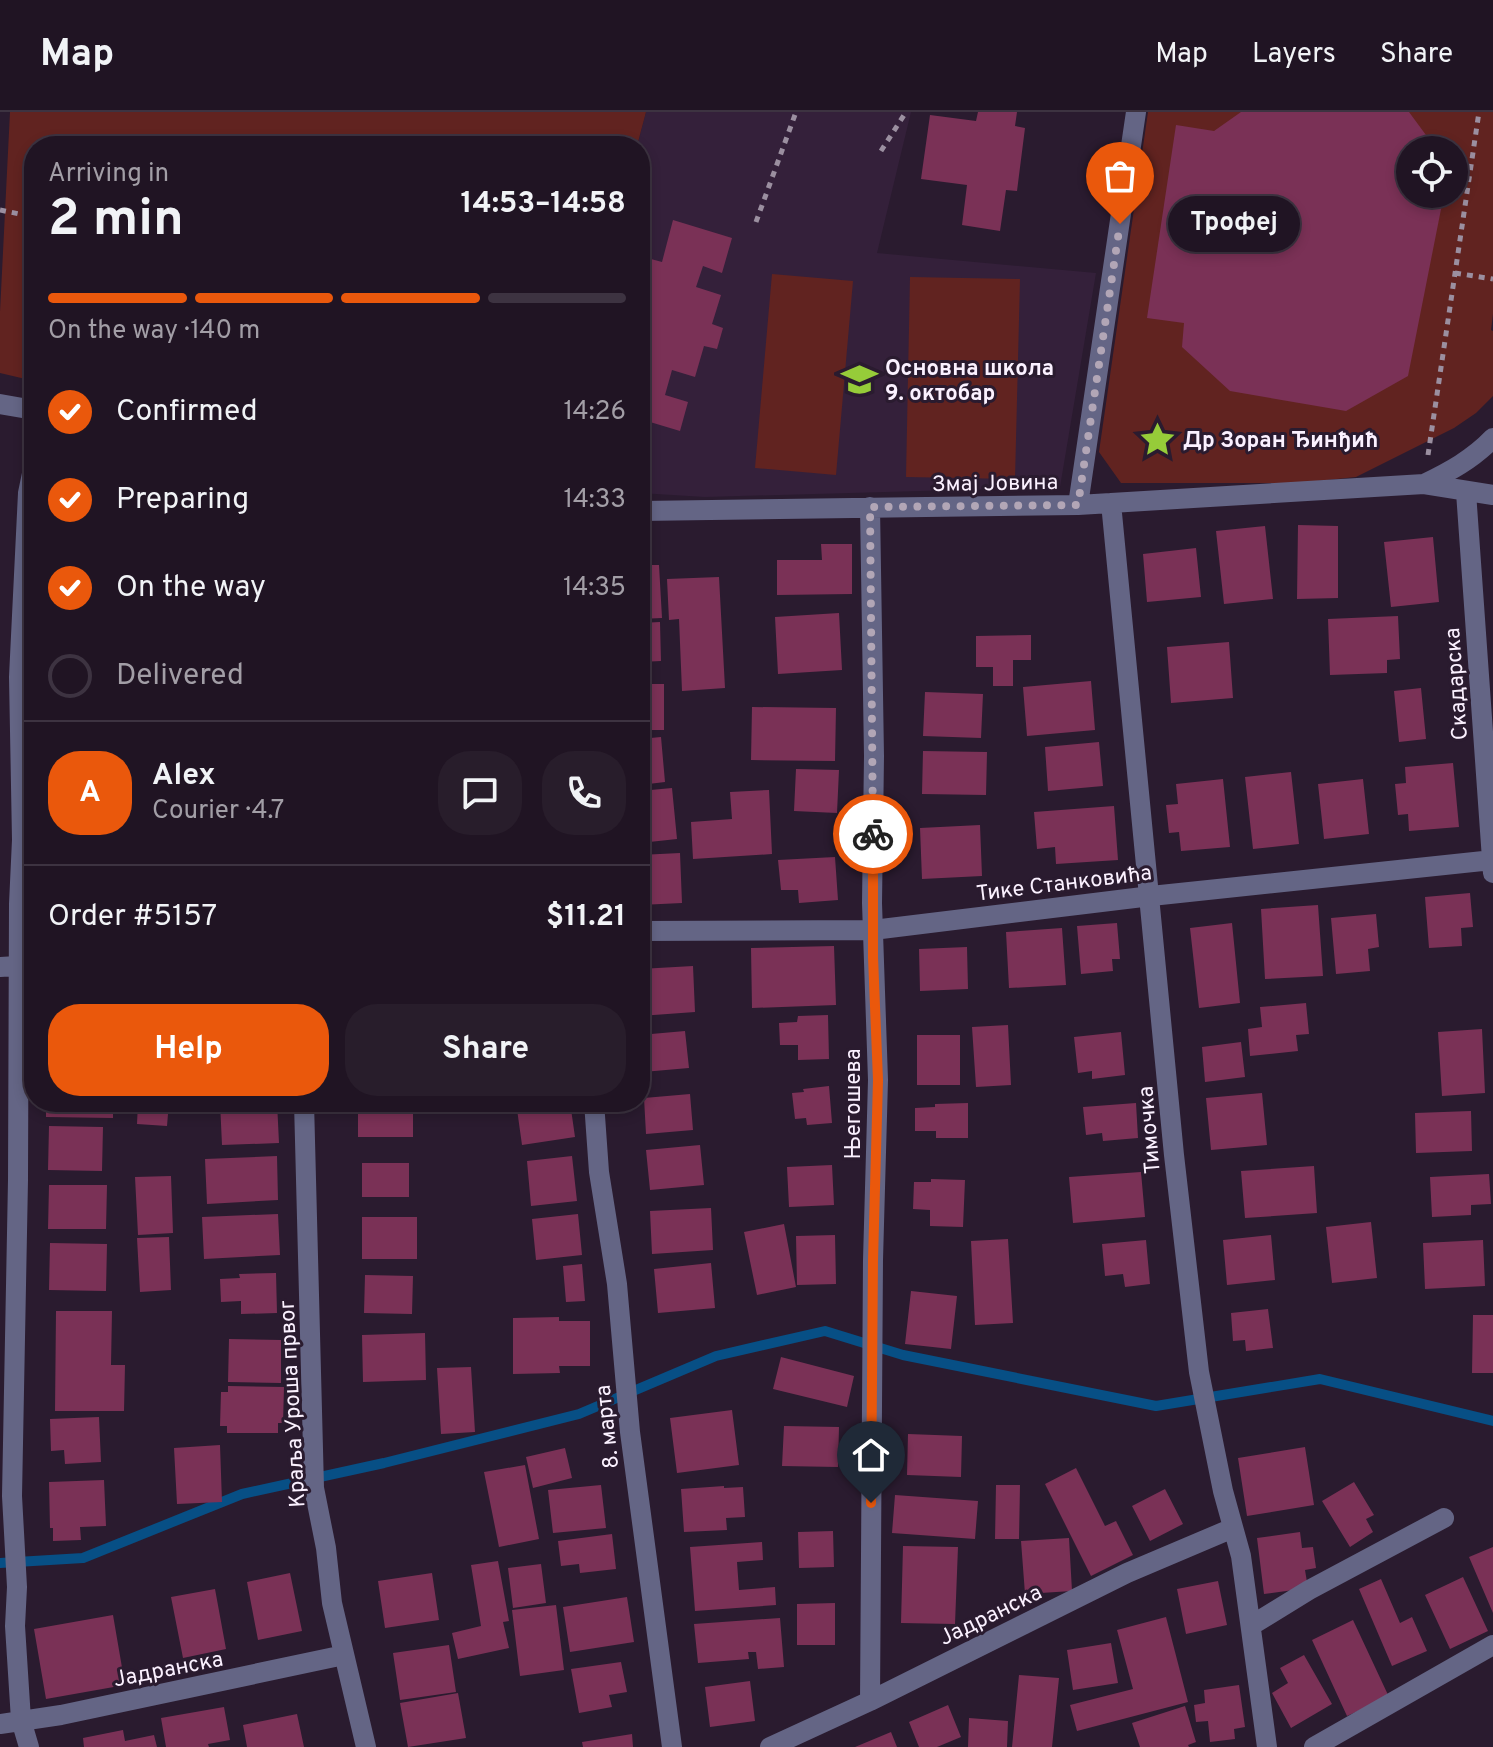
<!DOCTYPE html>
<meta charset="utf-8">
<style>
:root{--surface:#201423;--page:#281d2b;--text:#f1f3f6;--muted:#a29ea6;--line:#3d3341;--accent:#ea580c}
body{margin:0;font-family:Overpass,sans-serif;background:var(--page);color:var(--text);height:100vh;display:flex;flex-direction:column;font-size:30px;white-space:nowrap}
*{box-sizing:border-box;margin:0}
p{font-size:26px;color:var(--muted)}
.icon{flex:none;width:44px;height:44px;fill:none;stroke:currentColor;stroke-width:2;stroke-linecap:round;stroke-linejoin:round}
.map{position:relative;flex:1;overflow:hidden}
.panel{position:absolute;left:24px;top:24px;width:626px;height:976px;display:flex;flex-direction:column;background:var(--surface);border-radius:32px;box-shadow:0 4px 12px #0003,0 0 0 2px var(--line)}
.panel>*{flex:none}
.fabs{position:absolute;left:1396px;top:24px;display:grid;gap:16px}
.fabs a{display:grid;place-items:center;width:72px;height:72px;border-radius:50%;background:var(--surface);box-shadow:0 4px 12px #0003,0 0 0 2px var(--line);font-size:40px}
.pin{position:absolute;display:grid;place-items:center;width:68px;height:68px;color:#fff;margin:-82px -34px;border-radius:50% 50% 50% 0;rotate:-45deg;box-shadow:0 0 8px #0007}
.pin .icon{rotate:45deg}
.courier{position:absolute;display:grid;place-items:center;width:80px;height:80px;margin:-40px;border:6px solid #ea580c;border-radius:50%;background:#fff;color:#222;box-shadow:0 2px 10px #0007}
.bubble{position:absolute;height:56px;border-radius:28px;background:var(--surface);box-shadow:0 4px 12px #0003,0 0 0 2px var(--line);font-size:26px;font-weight:700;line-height:56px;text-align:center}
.headline em{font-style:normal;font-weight:700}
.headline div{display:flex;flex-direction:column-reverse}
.headline{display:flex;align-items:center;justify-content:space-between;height:136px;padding:0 24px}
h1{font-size:52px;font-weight:700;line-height:60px}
.bar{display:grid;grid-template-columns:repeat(4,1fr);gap:12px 8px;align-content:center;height:96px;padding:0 24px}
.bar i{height:10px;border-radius:6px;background:var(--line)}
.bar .selected{background:var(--accent)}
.bar p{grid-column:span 4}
.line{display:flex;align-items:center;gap:20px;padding:0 24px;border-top:2px solid var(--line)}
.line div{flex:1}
.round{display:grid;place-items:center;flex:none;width:84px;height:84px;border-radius:32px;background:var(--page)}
ol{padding:0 24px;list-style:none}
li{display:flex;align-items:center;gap:24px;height:88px}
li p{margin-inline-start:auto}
li .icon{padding:8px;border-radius:50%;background:var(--accent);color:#fff;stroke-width:4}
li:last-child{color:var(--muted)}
li i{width:44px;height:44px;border:4px solid var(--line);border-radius:50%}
.button{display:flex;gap:16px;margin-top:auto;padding:16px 24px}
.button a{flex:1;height:92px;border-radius:32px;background:var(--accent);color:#fff;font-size:32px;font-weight:700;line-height:92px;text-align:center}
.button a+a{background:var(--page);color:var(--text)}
header{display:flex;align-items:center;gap:48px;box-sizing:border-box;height:112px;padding:0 40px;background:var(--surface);border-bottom:2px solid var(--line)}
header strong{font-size:38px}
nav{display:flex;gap:44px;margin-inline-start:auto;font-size:28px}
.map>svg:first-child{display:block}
.built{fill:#34203a}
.green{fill:#612320;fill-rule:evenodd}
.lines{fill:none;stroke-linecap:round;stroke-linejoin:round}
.stream{stroke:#074f85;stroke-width:10}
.building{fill:#7a3156}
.path{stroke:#9b8fa0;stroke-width:5;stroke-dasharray:6 6;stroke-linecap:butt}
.minor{stroke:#646585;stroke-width:20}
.done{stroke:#b2a6b6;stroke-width:8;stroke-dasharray:0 14.4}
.route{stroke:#ea580c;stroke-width:10}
.labels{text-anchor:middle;stroke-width:6;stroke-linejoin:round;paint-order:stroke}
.poi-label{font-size:22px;font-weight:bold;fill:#fbf1ff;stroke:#2a1b2f;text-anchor:start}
.street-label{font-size:22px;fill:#fbf1ff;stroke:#2a1b2f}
</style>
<header>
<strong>Map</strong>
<nav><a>Map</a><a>Layers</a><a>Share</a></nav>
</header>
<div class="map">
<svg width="1493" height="1635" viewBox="0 0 1493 1635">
<rect width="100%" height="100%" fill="#2a1b2f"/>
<path class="built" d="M646,0h265l-34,141 219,20 -36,214 -355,10 -65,-4v-347h-3z"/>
<path class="green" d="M10,0h636l-9,34h-603v235l-34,-8v-61z
M1148,0h345v202l-2,16 2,1v65l-17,17 -22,15 -98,49 -58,6h-177l-22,-31zM1410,38h44v44h-44z
M772,162l81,7 -17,194 -81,-7z
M910,165l110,2 -5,200 -109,-2z"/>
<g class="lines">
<path class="stream" d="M0,1451l83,-5 159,-64 142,-31 195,-49 137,-58 109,-25 78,24 253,51 164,-27 173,42"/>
</g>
<path class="building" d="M978,0h39l-2,14 10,2 -8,63 -11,-1 -6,41 -38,-6 5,-40 -46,-6 9,-64 46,6z
M1241,0h168l28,38h-27v44h34l-36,182 -62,35 -116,-20 -48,-44 2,-24 -37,-5 29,-193 38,6z
M673,108l59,18 -10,35 -19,-7 -7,21 25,8 -9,29 11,4 -6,21 -13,-3 -9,31 -23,-7 -7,25 23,7 -8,29 -40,-12v-122l11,-38 11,3z
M1298,413l40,1v72l-41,1z
M1265,414l8,73 -49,5 -8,-73z
M1433,425l6,65 -48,5 -7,-65z
M821,432h31v50l-75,1v-35h45z
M1196,436l5,49 -54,5 -4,-48z
M640,453h19l3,53 -22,1z
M719,465l6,111 -43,3 -3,-72 -10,1 -2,-41z
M839,501l3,57 -64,4 -3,-57z
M1398,504l2,43 -13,1v13l-57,2 -2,-56z
M660,510l1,39 -21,1v-39z
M1031,523v25h-18v26h-20v-19h-17v-31z
M1229,530l4,56 -62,5 -4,-56z
M1091,569l4,49 -68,6 -4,-49z
M640,572h24v46h-24z
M1421,576l5,51 -27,3 -5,-51z
M925,580l58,2 -2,44 -58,-2z
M752,595l84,1 -1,53 -84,-1z
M661,625l4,45 -25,3v-46z
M1099,630l4,44 -55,5 -3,-44z
M923,639l64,1 -1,43 -64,-1z
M1453,651l6,64 -50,4 -1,-17 -10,1 -3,-31 11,-1 -1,-16z
M796,657l43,1 -2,43 -43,-2z
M1291,660l8,72 -46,5 -8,-72z
M1223,667l7,68 -49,4 -2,-19 -10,1 -3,-28 12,-1 -2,-20z
M1363,667l6,55 -45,5 -6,-55z
M672,676l5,51 -37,4v-52z
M769,678l3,64 -79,5 -2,-37 41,-3 -2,-27z
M1114,694l4,54 -62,4 -1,-17 -18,2 -3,-37z
M980,713l2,51 -60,3 -2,-51z
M680,741l2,50 -42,2v-50z
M835,745l3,43 -39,3 -1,-13h-17l-3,-30z
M1470,781l3,34 -12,1 1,18 -33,2 -4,-51z
M1318,793l5,71 -58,3 -4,-70z
M1376,802l3,33 -11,2 2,22 -34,3 -5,-56z
M1117,811l3,36h-8l1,12 -32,3 -4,-48z
M1232,811l8,80 -41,5 -9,-80z
M1062,816l4,57 -57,3 -3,-56z
M834,834l2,59 -84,3 -1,-60z
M967,835l1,42 -48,2 -1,-42z
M693,854l2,46 -55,4v-47z
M1306,891l3,31 -13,1 2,16 -48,5 -2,-27 14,-2 -2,-20z
M828,903l1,44 -31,1v-15h-18l-1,-22 18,-1 1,-6z
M1008,913l3,60 -35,2 -4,-60z
M1482,917l3,64 -43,3 -4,-64z
M685,919l4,37 -46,4 -3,-37z
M1121,920l4,43 -33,4v-8l-14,2 -4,-36z
M917,923h43v50h-43z
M1241,930l4,35 -40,5 -3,-35z
M829,974l3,37 -25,2 -1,-7 -11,1 -3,-26 12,-1 -1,-3z
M1262,981l5,52 -56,5 -5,-52z
M690,982l3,36 -47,4 -2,-36z
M46,990h67v16l-67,-1z
M138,990h31l-2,24 -30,-2z
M220,990h57l2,41 -57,2z
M358,990h55v35h-55z
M516,990h54l5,35 -53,8z
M968,991v35h-32v-7h-21v-23l20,-1v-3z
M1136,991l2,35 -35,3 -1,-8 -16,2 -3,-28z
M1471,999l1,40 -56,2 -1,-40z
M49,1014l54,1 -1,44 -54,-1z
M700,1033l4,40 -54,5 -4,-40z
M277,1044l1,44 -71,4 -2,-45z
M572,1044l5,45 -46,5 -4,-45z
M362,1051h47v34h-47z
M832,1053l2,40 -45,2 -2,-40z
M1314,1054l3,47 -72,5 -4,-47z
M1141,1060l4,45 -72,6 -4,-46z
M1489,1062l2,30 -20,1v10l-39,2 -2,-40z
M171,1064l2,57 -35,2 -3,-58z
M931,1067l34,1 -2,47 -33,-1v-16l-17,-1 1,-27h17z
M49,1073h58l-1,44h-58z
M711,1096l2,42 -61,4 -2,-43z
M278,1102l2,41 -76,4 -2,-42z
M578,1102l4,41 -46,5 -4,-41z
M362,1105h55v42h-55z
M1371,1110l6,56 -45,5 -6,-56z
M784,1112l12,63 -39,8 -13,-63z
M835,1123l1,49 -39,1 -1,-49z
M1271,1123l4,45 -48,5 -4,-45z
M169,1125l2,53 -31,2 -3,-54z
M1008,1127l5,84 -38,2 -4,-84z
M1146,1128l4,44 -25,3 -2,-13 -18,2 -3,-32z
M1483,1128l2,46 -60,3 -2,-46z
M50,1131l57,1 -1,47 -57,-1z
M711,1151l4,45 -57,5 -4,-44z
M582,1152l3,37 -19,1 -3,-36z
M276,1161l1,40 -36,1v-13l-20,1 -1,-23 20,-1 -1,-4z
M365,1163l48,1 -1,38 -48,-1z
M911,1179l46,5 -6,53 -46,-5z
M1268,1197l5,39 -27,3 -1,-11 -12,1 -2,-28z
M56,1199h56l-1,54h14l-1,46h-69z
M1473,1203h20v58h-21z
M559,1205v4h31v45h-31l1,7 -47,1v-56z
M425,1221l1,47 -63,2 -1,-47z
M229,1227l52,1v43l-53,-1z
M781,1245l73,19 -7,31 -74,-18z
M471,1255l4,65 -34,2 -4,-66z
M228,1274l56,1 -1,36h-5v10h-51v-7h-7l1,-34h7z
M732,1298l7,55 -62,8 -7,-55z
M99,1305l2,45 -36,2 -1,-14 -13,1 -1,-32z
M784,1314l55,1 -1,40 -56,-1z
M908,1322l54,2 -1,41 -54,-2z
M220,1333l2,57 -45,2 -3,-56z
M1305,1335l9,58 -67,11 -9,-58z
M565,1336l7,30 -39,10 -7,-31z
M525,1353l14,74 -40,8 -15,-75z
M1076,1356l29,58 11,-5 17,34 -42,21 -46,-92z
M104,1368l2,46 -26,1 1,13 -28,1v-13h-3l-1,-46z
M1354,1370l20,33 -8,4 7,13 -23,15 -28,-46z
M601,1373l5,43 -53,5 -5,-43z
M996,1373h24l-1,54h-24z
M724,1374v2l19,-1 2,30 -19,1 1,12 -43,2 -3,-43z
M1165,1377l18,35 -33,17 -18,-35z
M895,1383l83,6 -3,38 -83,-6z
M833,1419l1,36 -35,1 -1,-36z
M1300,1420l2,16 11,-1 3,21 -11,2 3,18 -44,6 -7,-56z
M612,1422l4,35 -36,4 -1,-9 -18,2 -3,-25z
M1069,1426l3,53 -47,3 -4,-53z
M762,1430l1,18 -26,2 2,28 36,-3 1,18 -81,6 -5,-64z
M903,1434l55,1 -3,77 -54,-1z
M1493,1435v66l-24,-56z
M498,1449l11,60 -6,1 6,26 -51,11 -6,-26 29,-7 -10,-61z
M541,1452l5,39 -33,5 -5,-40z
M290,1461l12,58 -44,9 -11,-58z
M432,1461l7,47 -54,8 -7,-47z
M1463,1465l25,54 -38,18 -25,-54z
M1381,1467l19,44 12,-6 15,34 -35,15 -33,-77z
M1218,1469l9,44 -41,9 -9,-45z
M215,1477l11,60 -43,9 -12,-61z
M627,1485l7,45 -64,10 -7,-45z
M835,1491v42h-38v-41z
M556,1493l8,65 -44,6 -8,-66z
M113,1503l12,70 -79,14 -12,-70z
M1166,1505l22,85 -111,29 -7,-26 63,-16 -16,-59z
M780,1506l4,49 -26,2 -2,-17h-8l1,7 -51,4 -4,-39z
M1353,1508l36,77 -42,19 -35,-76z
M1111,1531l7,40 -45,7 -6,-40z
M449,1533l7,47 -56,8 -7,-47z
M1304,1543l28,49 -41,24 -19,-35 16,-10 -8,-15z
M621,1550l6,30 -18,3 3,12 -33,6 -8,-44z
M1019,1563l40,3 -7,69h-40z
M750,1569l5,40 -45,6 -5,-40z
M1239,1573l6,42 -11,2 1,10 -25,3 -2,-21 -12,1 -2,-17 11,-2 -1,-13z
M458,1581l8,45 -58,9 -8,-44z
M948,1593l13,32 -24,10h-18l-10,-25z
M1185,1594l11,36 -8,3 1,2h-49l-8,-24z
M224,1595l6,33 -22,4 1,3h-43l-5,-29z
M297,1602l7,33h-57l-4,-22z
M969,1606l39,3 -1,26h-39z
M123,1618l2,11 29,-6 3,12h-73l-1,-9z
M891,1620l6,15h-42z
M632,1622l1,13h-50l-1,-5z"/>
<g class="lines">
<path class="path" d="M881,39l25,-39
M0,98l34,7
M756,110l40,-110
M1455,161l38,6
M1428,343l51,-343"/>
<path class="minor" d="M0,292l34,6
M1424,372c25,-12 49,-25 69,-46
M1466,380l27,381
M1111,391l63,652 25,217 24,119 18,65 26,191
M1078,393l58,-393
M640,399l438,-6 346,-21 69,11
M640,819l233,-1 278,-34 342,-36
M0,855l34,-2
M304,990l10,386 12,60 6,55 34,144
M594,990l5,70 18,112 13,148 42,315
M1252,1513l57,-35 135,-72
M870,1589l3,-441 5,-180 -6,-177 2,-147 -4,-249
M0,1612l61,-9 283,-60
M29,1635l-8,-27 -6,-94 2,-39 -5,-91 6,-316 1,-276 3,-64 -3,-163 9,-184 6,-29
M770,1635l100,-46 257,-128 106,-45
M1314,1635l179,-102"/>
</g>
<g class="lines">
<path class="done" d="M873,722l-3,-327 208,-2 42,-281"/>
<path class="route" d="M871,1391l2,-243 5,-180 -5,-123v-123"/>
</g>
<defs>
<symbol id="school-bare" viewBox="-9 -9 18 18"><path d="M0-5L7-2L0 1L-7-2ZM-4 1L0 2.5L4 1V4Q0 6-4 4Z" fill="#96cc39" stroke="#2a1b2f" stroke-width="2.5" paint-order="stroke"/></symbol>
<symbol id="sight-bare" viewBox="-9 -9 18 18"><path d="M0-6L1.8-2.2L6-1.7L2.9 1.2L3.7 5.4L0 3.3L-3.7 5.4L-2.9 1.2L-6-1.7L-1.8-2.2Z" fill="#96cc39" stroke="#2a1b2f" stroke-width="2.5" paint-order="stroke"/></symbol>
</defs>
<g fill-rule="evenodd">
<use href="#school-bare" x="834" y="242" width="51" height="51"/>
<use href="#sight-bare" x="1132" y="302" width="51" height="51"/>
</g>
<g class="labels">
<g class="poi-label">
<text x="885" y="263">Основна школа<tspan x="885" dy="25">9. октобар</tspan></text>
<text x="1183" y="335">Др Зоран Ђинђић</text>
</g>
<g class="street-label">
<text transform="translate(995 370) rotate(-1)" y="8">Змај Јовина</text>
<text transform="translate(1455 572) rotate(-94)" y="8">Скадарска</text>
<text transform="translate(1064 770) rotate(-7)" y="8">Тике Станковића</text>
<text transform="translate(852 992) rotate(-90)" y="8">Његошева</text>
<text transform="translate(1148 1018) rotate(-95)" y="8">Тимочка</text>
<text transform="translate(291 1292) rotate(-93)" y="8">Краља Уроша првог</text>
<text transform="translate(606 1315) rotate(-96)" y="8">8. марта</text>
<text transform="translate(990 1502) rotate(-26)" y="8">Јадранска</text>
<text transform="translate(168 1556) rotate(-11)" y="8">Јадранска</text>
</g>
</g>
</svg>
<div class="fabs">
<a><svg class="icon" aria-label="locate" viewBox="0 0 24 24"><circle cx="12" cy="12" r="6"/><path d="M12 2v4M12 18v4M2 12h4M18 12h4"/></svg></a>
</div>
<div class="pin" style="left:1120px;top:112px;background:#ea580c"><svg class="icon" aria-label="bag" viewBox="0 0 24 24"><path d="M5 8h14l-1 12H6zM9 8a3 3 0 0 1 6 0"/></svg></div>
<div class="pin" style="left:871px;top:1391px;background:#1f2937"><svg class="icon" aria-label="home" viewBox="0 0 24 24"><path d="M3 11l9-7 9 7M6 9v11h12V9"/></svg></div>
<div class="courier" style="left:873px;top:722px"><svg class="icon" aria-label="bike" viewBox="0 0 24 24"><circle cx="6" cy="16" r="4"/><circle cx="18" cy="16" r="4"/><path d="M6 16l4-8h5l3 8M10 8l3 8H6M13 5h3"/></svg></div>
<div class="bubble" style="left:1168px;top:84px;width:132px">Трофеј</div>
<section class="panel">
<div class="headline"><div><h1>2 min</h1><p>Arriving in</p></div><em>14:53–14:58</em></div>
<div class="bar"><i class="selected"></i><i class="selected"></i><i class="selected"></i><i></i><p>On the way · 140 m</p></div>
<ol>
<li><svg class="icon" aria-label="check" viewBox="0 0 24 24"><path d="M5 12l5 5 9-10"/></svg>Confirmed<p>14:26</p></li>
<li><svg class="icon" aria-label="check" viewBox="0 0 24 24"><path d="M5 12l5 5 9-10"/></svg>Preparing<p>14:33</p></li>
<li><svg class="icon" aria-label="check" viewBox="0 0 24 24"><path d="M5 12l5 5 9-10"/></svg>On the way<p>14:35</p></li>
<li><i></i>Delivered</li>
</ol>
<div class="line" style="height:144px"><b class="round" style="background:var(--accent);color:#fff">A</b><div><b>Alex</b><p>Courier · 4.7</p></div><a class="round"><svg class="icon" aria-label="chat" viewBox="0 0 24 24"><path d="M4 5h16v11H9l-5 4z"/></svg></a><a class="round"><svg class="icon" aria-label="phone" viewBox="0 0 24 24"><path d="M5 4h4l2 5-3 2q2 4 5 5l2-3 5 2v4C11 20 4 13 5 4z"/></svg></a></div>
<div class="line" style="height:104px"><div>Order #5157</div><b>$11.21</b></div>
<div class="button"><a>Help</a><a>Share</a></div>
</section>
</div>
